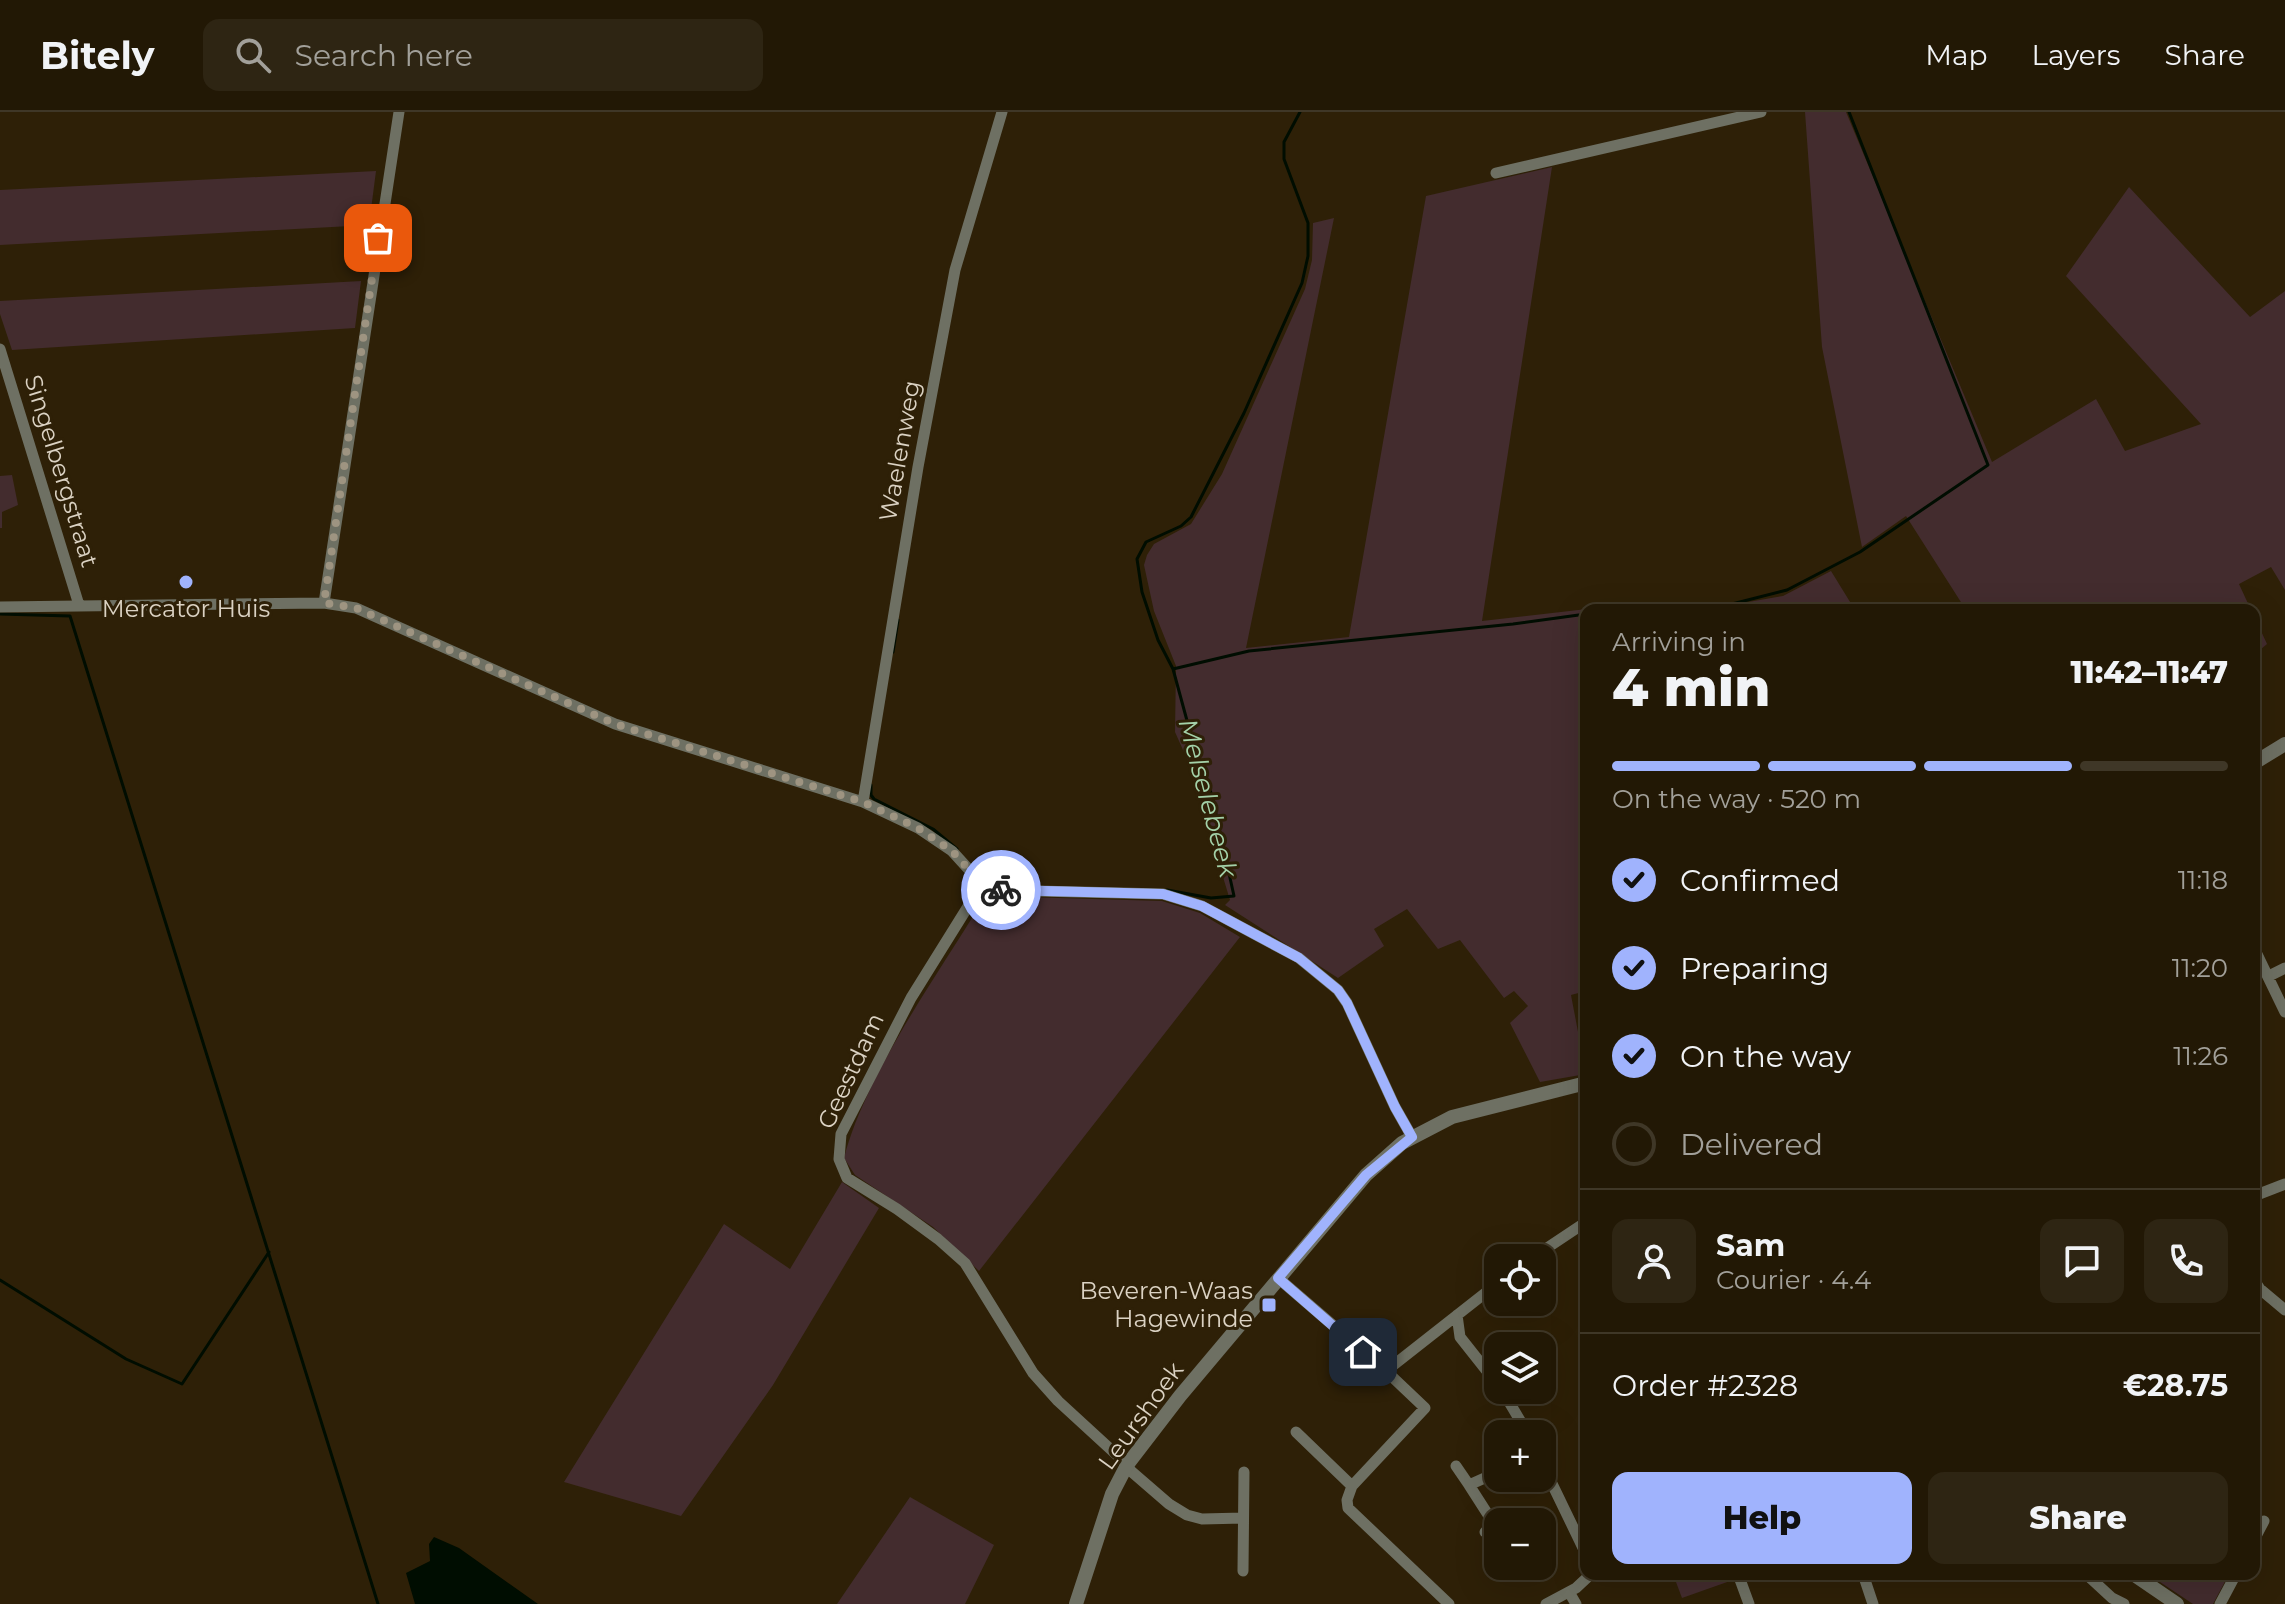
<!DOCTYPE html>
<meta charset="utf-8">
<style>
:root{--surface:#221805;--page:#2e2513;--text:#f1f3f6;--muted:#a2a09a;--line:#3f3727;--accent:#a0b3fd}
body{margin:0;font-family:Montserrat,sans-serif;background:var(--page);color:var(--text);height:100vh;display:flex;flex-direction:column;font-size:30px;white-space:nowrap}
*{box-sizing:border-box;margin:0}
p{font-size:26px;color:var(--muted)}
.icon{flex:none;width:44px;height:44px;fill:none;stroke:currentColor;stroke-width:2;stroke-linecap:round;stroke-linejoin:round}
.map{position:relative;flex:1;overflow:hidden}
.drawer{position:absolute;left:1580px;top:492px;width:680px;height:976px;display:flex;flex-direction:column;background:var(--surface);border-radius:16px;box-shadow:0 8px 32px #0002,0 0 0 2px var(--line)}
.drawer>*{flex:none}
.controls{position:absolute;left:1484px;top:1132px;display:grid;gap:16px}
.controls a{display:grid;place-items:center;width:72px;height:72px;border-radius:16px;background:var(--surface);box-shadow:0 8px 32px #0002,0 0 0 2px var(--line);font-size:40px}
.pin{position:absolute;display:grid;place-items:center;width:68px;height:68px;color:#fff;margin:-34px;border-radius:16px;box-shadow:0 4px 12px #0006}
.courier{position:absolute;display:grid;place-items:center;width:80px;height:80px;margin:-40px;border:6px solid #a0b3fd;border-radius:50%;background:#fff;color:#222;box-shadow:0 2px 10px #0007}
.overview em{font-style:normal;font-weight:800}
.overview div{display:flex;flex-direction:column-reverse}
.overview{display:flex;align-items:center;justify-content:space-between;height:136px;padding:0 32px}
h1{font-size:52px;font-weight:800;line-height:60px}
.bar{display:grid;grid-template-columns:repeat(4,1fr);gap:12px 8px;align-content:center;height:96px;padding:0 32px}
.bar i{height:10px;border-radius:6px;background:var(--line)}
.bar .active{background:var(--accent)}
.bar p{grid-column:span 4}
.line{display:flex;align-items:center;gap:20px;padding:0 32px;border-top:2px solid var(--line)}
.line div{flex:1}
.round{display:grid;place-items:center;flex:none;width:84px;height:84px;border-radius:16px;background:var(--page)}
ol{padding:0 32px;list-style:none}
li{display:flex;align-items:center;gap:24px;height:88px}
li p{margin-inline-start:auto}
li .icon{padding:8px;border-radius:50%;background:var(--accent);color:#111;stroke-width:4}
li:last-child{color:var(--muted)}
li i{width:44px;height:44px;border:4px solid var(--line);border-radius:50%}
.primary-button{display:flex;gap:16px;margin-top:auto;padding:16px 32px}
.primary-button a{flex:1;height:92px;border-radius:16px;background:var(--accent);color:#111;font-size:32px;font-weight:800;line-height:92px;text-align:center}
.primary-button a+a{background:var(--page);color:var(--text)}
header{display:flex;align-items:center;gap:48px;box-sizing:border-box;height:112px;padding:0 40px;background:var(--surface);border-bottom:2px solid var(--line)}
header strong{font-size:38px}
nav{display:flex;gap:44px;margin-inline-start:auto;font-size:28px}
.search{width:560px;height:72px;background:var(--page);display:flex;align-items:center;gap:20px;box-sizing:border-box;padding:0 28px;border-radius:16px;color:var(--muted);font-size:30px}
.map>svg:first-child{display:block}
.green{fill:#432c2e}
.water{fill:#000d01}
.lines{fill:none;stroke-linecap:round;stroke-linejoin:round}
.stream{stroke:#000d01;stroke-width:3}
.minor{stroke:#6e7063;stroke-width:11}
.tertiary{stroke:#6e7063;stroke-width:14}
.done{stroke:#9e9481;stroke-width:8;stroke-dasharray:0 14.4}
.route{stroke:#a0b3fd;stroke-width:10}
.poi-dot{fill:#a0b3fd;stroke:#2e2007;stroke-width:3}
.labels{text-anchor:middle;stroke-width:6;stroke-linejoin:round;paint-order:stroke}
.street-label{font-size:24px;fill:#dbd2c3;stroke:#2e2007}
.poi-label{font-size:24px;fill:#dbd2c3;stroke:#2e2007}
.water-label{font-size:26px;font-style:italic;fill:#a4d2a9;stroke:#2e2007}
</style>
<header>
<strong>Bitely</strong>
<div class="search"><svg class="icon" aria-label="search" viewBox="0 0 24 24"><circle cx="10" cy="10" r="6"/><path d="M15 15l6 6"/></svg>Search here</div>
<nav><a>Map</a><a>Layers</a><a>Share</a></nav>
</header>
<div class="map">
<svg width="2285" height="1492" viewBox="0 0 2285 1492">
<rect width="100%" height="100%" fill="#2e2007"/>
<path class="green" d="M1805,0h41l146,350 104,-63 29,52 76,-27 -135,-148 63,-89 121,130 35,-26v299l-14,-23 -32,17 12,26h-285l-60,-94 -44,31 -40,-200z
M1552,55l-70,454 157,-18h63l6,6 75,-13 48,-25 24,39h-269v381l-15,4 15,79 -46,8 -30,-59 18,-17 -14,-15 -10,7 -44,-58 -22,9 -31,-40 -33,20 10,17 -46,32 -113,-73 5,-5 -43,-141 -12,-27 1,-66 -22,-55 -10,-46 3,-10 7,-11 37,-20 31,-50 83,-185 7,-29 1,-37 21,-5 -88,430 103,-11 77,-441z
M376,59l-7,54 -369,20v-55z
M361,169l-6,47 -343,22 -12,-36v-13z
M12,363l6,30 -16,7v16h-2v-52z
M2254,504l13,28 -13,11z
M991,784l171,5 38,12 40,24 -261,334 -46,-44 -78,-52 -11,-17c22,-84 91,-179 136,-253z
M842,1070l37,26 -106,177 -92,131 -117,-34 160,-258 66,45z
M910,1385l84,48 -29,59h-128z
M1673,1462h55l2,7 -48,17z
M2148,1462h81l-16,30h-20z"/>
<path class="water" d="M434,1425l25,11 79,56h-123l-9,-31 24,-12 -1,-17z"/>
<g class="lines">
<path class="stream" d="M1612,498l76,-2 44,-4 55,-14 73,-38 128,-87 -139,-353
M0,502l70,2 308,988
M893,540l5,-32
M1173,557l76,-18 264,-27 73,-10
M871,673v10l3,4 59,30 24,20
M981,763l12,7 14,3
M1167,778l44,8 23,-2 -22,-100 -23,-68 -16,-59 -15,-29 -16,-48 -5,-33 9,-17 35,-16 10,-9 53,-104 58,-130 6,-27v-33l-24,-64v-17l16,-30
M0,1168l126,79 56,25 87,-132"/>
<path class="minor" d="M1496,61l265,-61
M0,237l79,256
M324,491l75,-491
M0,495l324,-4 32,5 259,116 248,78 55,26 34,23 30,33 18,6 163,4 39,12 97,52 39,32 9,13 48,104 17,30
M863,690l55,-335 37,-197 47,-158
M982,772l-71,114 -70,136 -2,25 8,19 50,31 41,30 27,24 68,110 25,28 61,56 13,15 37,32 18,11 15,4 41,-1
M2254,836l31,64
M2269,864l16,-8
M2254,1084l31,-12
M1532,1146l54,-36
M1278,1166l108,93 112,-88
M2254,1168l6,9 25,21
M1457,1203l3,22 38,48
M1386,1259l39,37 -73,78 -5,14 1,8 101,96
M1502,1278l26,44
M1296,1320l56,54
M1542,1351l44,91
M1456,1354l13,19 29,-13
M1469,1373l25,39 -9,8
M2254,1428l10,-19
M1243,1459l1,-99
M1738,1462l11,30
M1863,1462l10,30
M2086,1462l26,24 12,6
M1569,1480l7,12
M1546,1492l30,-16 15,-14
M2220,1492l16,-30"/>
<path class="tertiary" d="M2254,651l31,-19
M2133,1462l44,30
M1076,1492l36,-110 15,-29 53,-69 186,-221 36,-32 50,-26 134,-34"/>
</g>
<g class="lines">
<path class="done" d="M378,126l-54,365 32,5 259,116 248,78 55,26 34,23 30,33 19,6"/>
<path class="route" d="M1001,778l162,4 39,12 97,52 39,32 9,13 48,104 17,30 -46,38 -88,103 85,74"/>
</g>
<g class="poi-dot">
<circle cx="186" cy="470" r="8"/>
<rect x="1261" y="1185" width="16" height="16" rx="4"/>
</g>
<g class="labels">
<g class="street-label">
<text transform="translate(900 339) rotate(-80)" y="8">Waelenweg</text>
<text transform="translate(61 359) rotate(73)" y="8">Singelbergstraat</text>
<text transform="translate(851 959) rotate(-65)" y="8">Geestdam</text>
<text transform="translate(1141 1304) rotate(-54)" y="8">Leurshoek</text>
</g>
<g class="poi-label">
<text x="186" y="505">Mercator Huis</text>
<text x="1253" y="1187" text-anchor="end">Beveren-Waas<tspan x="1253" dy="28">Hagewinde</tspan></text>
</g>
<g class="water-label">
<text transform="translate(1208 686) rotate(75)" y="9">Melselebeek</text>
</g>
</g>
</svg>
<div class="controls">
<a><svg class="icon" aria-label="locate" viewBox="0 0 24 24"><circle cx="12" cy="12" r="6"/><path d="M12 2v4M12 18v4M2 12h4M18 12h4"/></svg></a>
<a><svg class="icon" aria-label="layers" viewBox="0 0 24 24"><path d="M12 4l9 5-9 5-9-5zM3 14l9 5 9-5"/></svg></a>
<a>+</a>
<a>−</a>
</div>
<div class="pin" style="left:378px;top:126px;background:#ea580c"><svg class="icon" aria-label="bag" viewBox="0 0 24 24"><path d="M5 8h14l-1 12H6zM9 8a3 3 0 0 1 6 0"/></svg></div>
<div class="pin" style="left:1363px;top:1240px;background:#1f2937"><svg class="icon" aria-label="home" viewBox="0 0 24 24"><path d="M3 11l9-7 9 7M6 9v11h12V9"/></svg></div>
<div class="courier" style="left:1001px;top:778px"><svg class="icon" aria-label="bike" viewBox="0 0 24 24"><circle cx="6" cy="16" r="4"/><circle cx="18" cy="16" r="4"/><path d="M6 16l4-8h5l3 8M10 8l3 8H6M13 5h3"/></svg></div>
<section class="drawer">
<div class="overview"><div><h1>4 min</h1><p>Arriving in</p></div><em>11:42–11:47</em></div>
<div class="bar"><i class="active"></i><i class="active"></i><i class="active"></i><i></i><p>On the way · 520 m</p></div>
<ol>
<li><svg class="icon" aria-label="check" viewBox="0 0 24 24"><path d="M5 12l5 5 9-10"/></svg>Confirmed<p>11:18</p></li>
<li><svg class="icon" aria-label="check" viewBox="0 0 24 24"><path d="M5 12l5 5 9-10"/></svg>Preparing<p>11:20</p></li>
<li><svg class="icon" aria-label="check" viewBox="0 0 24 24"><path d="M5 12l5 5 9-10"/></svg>On the way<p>11:26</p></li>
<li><i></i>Delivered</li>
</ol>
<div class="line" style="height:144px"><a class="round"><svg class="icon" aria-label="person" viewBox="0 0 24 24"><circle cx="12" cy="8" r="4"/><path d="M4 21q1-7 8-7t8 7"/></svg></a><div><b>Sam</b><p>Courier · 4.4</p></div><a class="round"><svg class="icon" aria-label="chat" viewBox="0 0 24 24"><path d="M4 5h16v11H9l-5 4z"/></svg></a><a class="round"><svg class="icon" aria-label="phone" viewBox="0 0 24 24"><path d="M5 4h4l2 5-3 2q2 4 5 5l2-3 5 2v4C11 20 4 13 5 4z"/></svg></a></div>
<div class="line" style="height:104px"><div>Order #2328</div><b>€28.75</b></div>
<div class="primary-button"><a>Help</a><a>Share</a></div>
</section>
</div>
